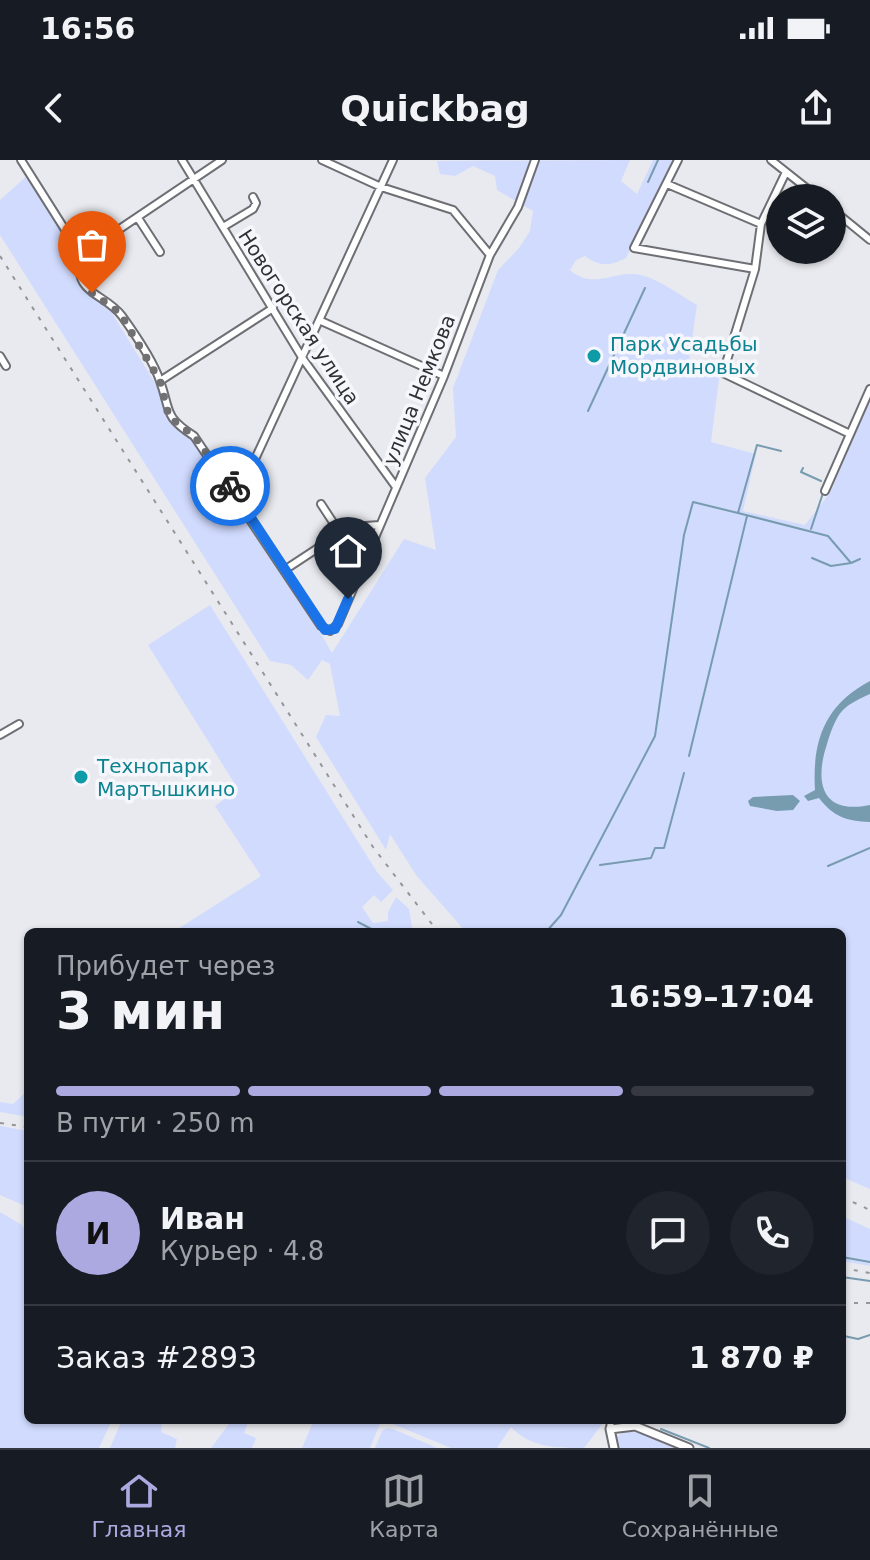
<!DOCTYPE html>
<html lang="ru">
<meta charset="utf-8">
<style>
:root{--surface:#171b24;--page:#20242c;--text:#f1f3f6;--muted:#9ea1a6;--line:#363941;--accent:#aba9e0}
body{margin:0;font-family:"DejaVu Sans",sans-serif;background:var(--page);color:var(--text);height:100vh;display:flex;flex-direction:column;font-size:30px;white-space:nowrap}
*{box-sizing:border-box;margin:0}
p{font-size:26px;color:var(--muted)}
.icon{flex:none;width:44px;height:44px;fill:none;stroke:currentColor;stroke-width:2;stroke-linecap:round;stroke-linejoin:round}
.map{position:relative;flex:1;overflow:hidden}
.side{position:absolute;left:24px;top:768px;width:822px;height:496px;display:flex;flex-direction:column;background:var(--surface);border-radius:12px;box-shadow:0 2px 6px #0004}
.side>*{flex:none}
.fabs{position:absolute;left:766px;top:24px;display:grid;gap:16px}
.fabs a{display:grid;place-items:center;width:80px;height:80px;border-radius:50%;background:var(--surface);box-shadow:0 2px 6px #0004;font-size:40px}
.pin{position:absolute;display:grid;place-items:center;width:68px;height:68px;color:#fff;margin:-82px -34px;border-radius:50% 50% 50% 0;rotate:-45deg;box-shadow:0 0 8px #0007}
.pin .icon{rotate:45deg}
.courier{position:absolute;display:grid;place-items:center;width:80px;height:80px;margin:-40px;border:6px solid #1a73e8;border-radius:50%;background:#fff;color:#222;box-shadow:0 2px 10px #0007}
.headline em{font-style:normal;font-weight:800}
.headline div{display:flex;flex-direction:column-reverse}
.headline{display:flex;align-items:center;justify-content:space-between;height:136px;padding:0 32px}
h1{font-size:52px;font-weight:800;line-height:60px}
.bar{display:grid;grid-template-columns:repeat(4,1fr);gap:12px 8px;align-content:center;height:96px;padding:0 32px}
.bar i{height:10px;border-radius:6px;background:var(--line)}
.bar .current{background:var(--accent)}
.bar p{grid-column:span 4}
.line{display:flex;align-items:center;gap:20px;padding:0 32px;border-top:2px solid var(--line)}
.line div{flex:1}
.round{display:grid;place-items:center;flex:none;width:84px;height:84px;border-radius:42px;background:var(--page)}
.status{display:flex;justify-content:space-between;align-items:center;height:56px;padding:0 40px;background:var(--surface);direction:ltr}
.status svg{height:22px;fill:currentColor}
header{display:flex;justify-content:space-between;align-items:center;height:104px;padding:0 32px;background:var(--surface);font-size:36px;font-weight:800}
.tab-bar{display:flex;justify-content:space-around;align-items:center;height:112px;border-top:2px solid var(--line);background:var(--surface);font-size:22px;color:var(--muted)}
.tab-bar a{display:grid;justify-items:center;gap:4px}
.tab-bar .current{color:var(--accent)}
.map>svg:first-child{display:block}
.green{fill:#d1dbfe}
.water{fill:#779baf}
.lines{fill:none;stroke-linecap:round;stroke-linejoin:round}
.stream{stroke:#779baf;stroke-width:2}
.minor-casing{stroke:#6e6f74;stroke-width:10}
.tertiary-casing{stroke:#6e6f74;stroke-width:11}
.minor{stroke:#fff;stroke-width:6}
.tertiary{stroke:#fff;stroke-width:7}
.rail{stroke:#95969a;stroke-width:2;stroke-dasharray:4 8;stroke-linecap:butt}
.done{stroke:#717174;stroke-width:8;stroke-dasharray:0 14.4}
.route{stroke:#1a73e8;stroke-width:10}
.culture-dot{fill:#0f9aa8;stroke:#f6f7fd;stroke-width:3}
.labels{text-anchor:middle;stroke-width:7;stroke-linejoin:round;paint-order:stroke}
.street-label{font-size:20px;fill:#303032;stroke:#f6f7fd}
.culture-label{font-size:20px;fill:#0d838f;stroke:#f6f7fd;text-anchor:start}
</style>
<div class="status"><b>16:56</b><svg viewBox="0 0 49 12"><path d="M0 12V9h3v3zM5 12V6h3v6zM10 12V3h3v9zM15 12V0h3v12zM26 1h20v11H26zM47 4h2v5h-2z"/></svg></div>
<header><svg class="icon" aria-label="back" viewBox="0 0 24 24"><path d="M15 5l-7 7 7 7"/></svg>Quickbag<svg class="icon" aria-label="share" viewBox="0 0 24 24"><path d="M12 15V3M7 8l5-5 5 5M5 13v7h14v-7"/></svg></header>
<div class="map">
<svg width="870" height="1288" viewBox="0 0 870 1288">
<rect width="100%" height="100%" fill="#e9eaef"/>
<path class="green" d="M630,0l-9,21 16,13 16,-34h21l-48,98c-16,8 -26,9 -41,-2l-9,4 -6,10c23,21 45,-1 71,5 20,5 38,20 56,30l-8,56 31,10 -9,71 45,12 -13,57 62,14 25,-32 40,-94v790l-28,-12v-245h-376l-50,-57 -26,-41 -4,16 -70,-113 10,-22 14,1 -10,-52 -8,-4 -14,20 -17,-15 -21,-4 -270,-426v-35l28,-25 49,78v30l33,27 63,102 82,107 77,134 72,-114 32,11 -11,-72 31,-41 -3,-49 45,-118 21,-22 11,-17 3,-20 -36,-21 -2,-14 -22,-10 -18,10 -15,-2 -3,-13z
M210,445l167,267 16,18 -12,12 -7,-7 -12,12 11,16 15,-2v-9l8,-15 13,12 4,23h-240l88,-56 -46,-70 23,-17 -90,-144z
M28,930v27l-28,-5v-10l13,2z
M0,966l28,5v76l-28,-12z
M0,1052l22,13 6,11v184h84l-13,28h-99z
M842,1056l28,13v37l-28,-5z
M122,1260h40l-1,12 16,7 -2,9h-65z
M232,1260h17l-5,13 12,5 -4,10h-41z
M314,1260h60l6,4 -10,24h-68z
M383,1260h213l7,3 -19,25c-28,0 -53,0 -73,-21l-14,21h-46z
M387,1268l6,1 44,19h-62l7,-17z
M625,1271l16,2 33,15h-56l-2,-10z"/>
<path class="water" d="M870,521v13c-9,4 -20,9 -27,16 -8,8 -13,24 -16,34 -13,39 -5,71 43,61v17c-24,-1 -36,-5 -51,-24l-11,3 -4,-5 11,-6c-3,-50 10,-85 55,-109z
M793,635l7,6 -7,9 -16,1 -27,-5 -2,-5 5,-4z"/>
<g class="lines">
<path class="stream" d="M648,22l10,-22
M588,251l57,-123
M781,291l-24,-6 -19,68 90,23 23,27 9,-4
M803,308l-2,4 20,9
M811,369l12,-36
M812,398l19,8 20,-3
M689,596l58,-240
M600,705l51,-7 4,-10h9l20,-75
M828,706l42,-18
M358,762l19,10
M546,772l15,-17 94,-179 29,-201 9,-33 45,11
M842,1097l28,5
M842,1117l28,4
M844,1176l14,3 12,-4
M661,1269l48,19"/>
<defs>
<path id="minor" d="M21,0l60,95c-9,40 23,37 41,61 13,18 31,44 38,65 11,30 3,35 34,55l127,190 9,5 8,-7 106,-248 46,-121 28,-48 17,-47
M182,0l121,199 93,128
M322,0l59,27 72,23 37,45
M678,0l-44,88 121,21
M771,0l48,38
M786,12l-25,52 -6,45 -32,104 127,61
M667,24l94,40
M832,49l38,31
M138,58l22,34
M223,67l30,-18 3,-6 -3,-6
M81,95l141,-95
M321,161l123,55
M0,196l6,10
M160,221l113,-73
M825,331l45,-102
M238,336l155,-336
M321,344l19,29
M286,409l64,-42 30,-2
M0,575l19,-11
M610,1269l1,-9"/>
<path id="tertiary" d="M614,1288l-4,-19 25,-3 54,22"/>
</defs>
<use href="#minor" class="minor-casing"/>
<use href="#tertiary" class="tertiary-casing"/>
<use href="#minor" class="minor"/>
<use href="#tertiary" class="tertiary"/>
<path class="rail" d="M0,96l373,591 65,85
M0,963l28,4
M842,1037l28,13
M842,1108l28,5
M842,1143h28"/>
</g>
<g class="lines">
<path class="done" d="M92,133l28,20 40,68 9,36 25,19 36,50"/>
<path class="route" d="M230,326l95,144 10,-1 13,-30"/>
</g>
<g class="culture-dot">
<circle cx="594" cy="196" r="8"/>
<circle cx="81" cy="617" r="8"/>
</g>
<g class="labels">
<g class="street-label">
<text transform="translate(299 157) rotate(57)" y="7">Новогорская улица</text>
<text transform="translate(419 230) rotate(-68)" y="7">улица Немкова</text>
</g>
<g class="culture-label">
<text x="610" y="191">Парк Усадьбы<tspan x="610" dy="23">Мордвиновых</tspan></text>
<text x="97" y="613">Технопарк<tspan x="97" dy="23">Мартышкино</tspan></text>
</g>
</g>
</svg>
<div class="fabs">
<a><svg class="icon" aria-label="layers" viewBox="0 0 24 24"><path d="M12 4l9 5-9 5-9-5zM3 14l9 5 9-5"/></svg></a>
</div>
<div class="pin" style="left:92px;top:133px;background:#ea580c"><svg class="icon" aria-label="bag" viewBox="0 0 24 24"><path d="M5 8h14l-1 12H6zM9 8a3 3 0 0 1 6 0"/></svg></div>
<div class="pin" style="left:348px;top:439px;background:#1f2937"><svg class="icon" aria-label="home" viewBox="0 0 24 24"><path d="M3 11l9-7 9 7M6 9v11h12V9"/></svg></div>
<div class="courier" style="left:230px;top:326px"><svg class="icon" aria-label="bike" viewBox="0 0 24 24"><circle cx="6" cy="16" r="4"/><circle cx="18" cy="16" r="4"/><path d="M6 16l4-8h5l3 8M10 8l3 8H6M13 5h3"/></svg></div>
<section class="side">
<div class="headline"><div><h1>3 мин</h1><p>Прибудет через</p></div><em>16:59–17:04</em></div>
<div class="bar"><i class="current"></i><i class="current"></i><i class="current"></i><i></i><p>В пути · 250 m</p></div>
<div class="line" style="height:144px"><b class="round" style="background:var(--accent);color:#111">И</b><div><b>Иван</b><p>Курьер · 4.8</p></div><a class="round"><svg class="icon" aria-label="chat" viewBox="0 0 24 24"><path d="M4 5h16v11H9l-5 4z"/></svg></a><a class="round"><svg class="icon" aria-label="phone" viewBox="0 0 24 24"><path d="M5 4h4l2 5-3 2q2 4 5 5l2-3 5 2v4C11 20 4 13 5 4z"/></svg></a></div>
<div class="line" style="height:104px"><div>Заказ #2893</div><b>1 870 ₽</b></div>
</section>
</div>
<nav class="tab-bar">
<a class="current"><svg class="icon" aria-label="home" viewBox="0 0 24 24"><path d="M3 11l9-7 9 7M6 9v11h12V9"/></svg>Главная</a>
<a><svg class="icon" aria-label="map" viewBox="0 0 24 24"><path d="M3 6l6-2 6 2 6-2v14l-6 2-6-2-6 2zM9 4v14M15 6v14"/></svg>Карта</a>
<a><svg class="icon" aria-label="saved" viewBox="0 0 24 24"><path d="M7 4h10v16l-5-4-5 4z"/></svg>Сохранённые</a>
</nav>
